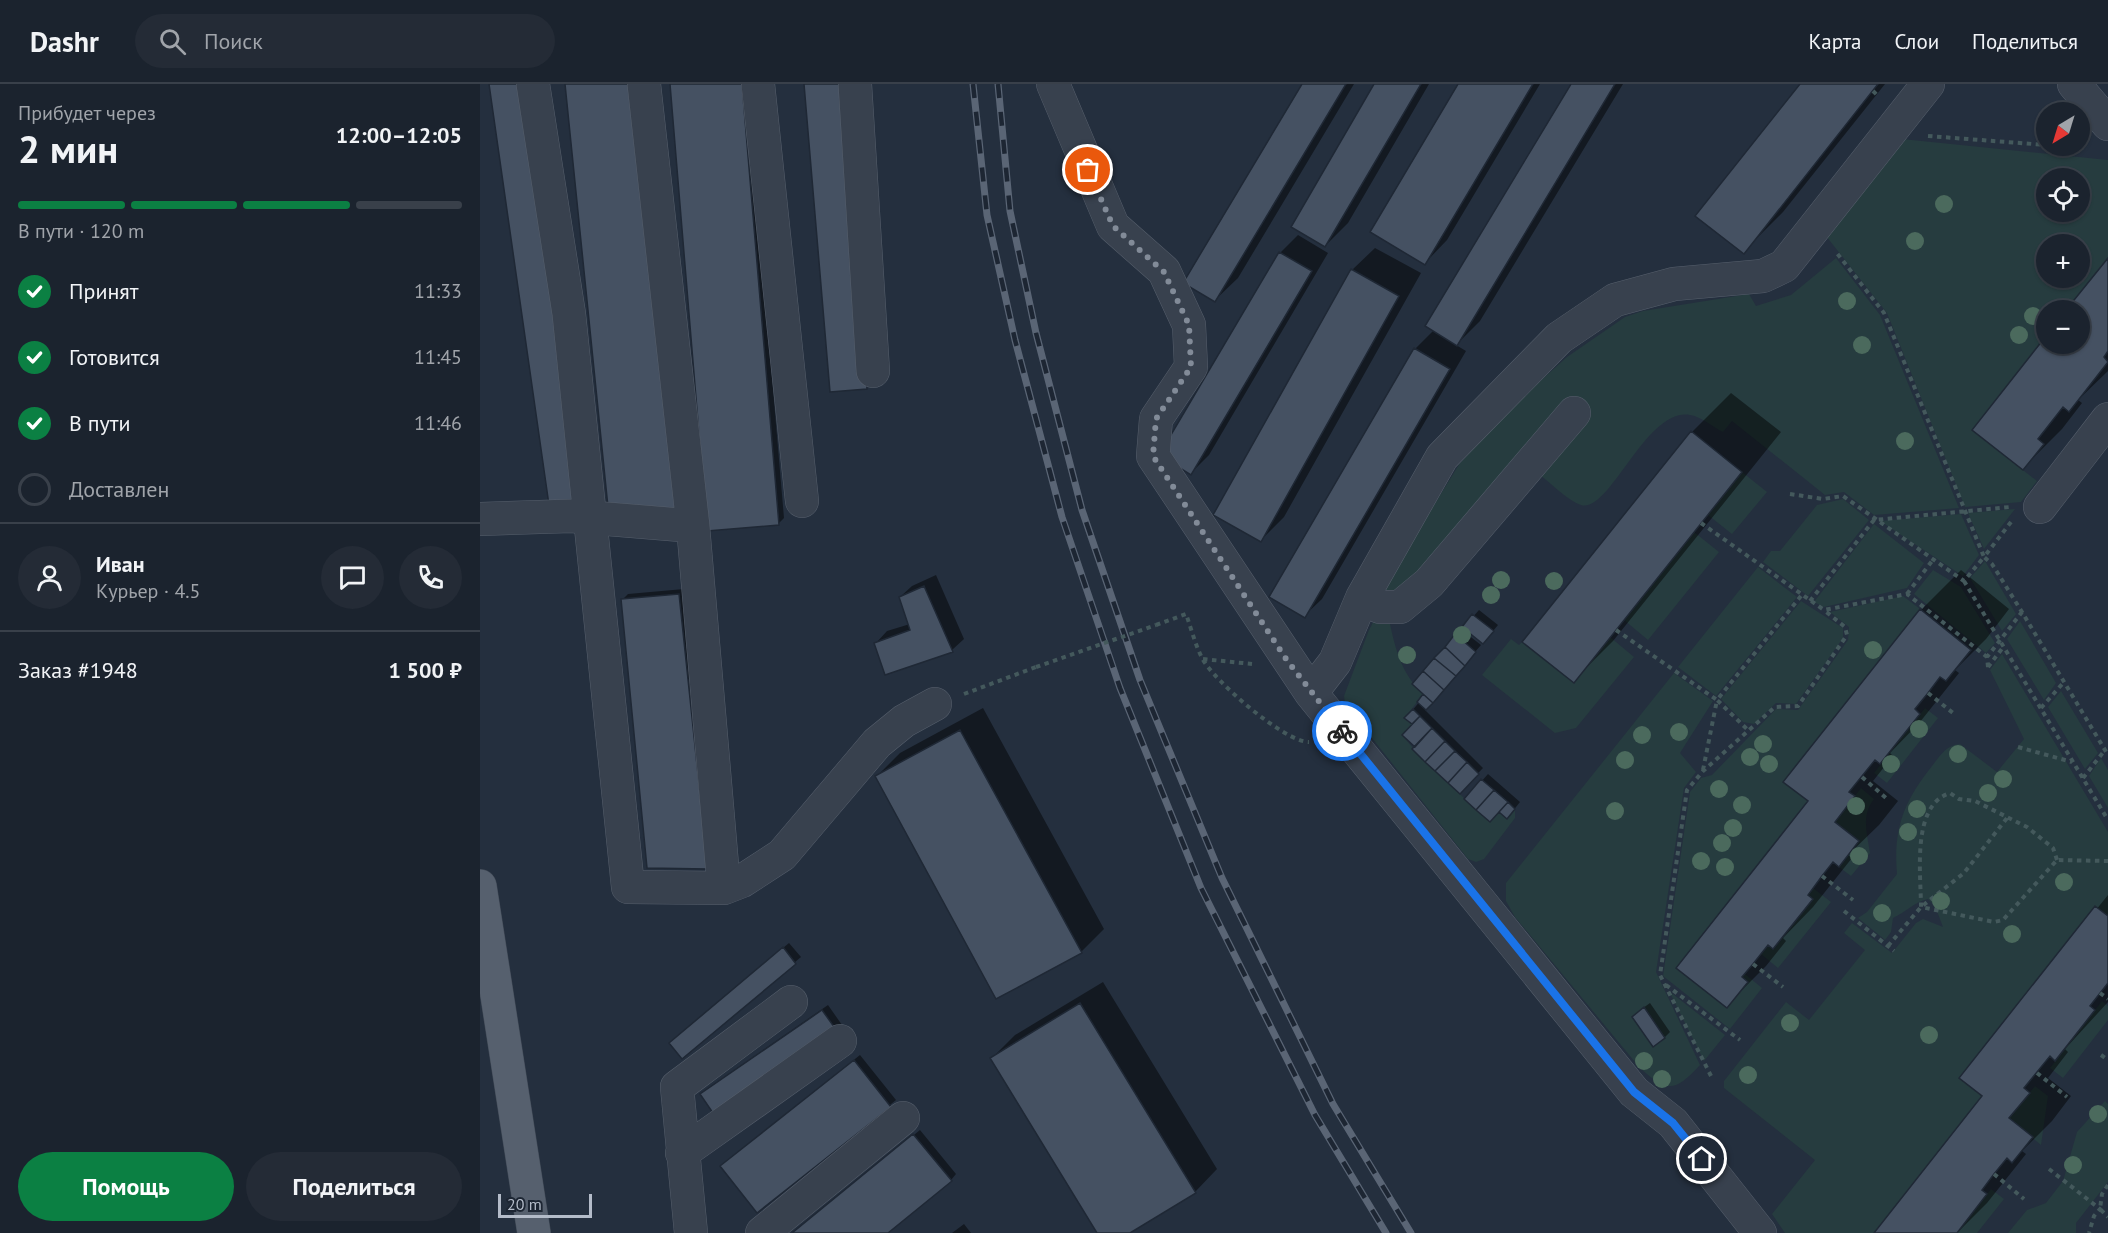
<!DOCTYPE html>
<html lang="ru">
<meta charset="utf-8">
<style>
:root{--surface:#1b232e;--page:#242b36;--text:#f1f3f6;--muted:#a0a4aa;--line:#39404a;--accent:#0b8043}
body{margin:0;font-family:"PT Sans",sans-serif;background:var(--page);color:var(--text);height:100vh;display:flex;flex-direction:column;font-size:22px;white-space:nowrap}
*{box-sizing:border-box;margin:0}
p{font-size:20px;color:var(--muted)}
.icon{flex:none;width:33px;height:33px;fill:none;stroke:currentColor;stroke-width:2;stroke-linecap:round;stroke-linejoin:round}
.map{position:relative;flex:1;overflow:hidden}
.side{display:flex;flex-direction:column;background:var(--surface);width:480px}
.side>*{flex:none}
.needle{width:39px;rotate:218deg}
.buttons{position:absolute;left:1556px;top:18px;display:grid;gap:12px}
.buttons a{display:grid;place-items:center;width:54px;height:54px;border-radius:50%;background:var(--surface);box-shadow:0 2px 4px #0004,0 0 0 2px var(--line);font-size:30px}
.scale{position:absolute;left:18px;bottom:15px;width:94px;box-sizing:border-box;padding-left:6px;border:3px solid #b4bcc9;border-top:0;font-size:16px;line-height:21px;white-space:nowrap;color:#b4bcc9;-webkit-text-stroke:4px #1d2633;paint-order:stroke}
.pin{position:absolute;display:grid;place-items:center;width:51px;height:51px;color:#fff;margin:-26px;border:3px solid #fff;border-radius:50%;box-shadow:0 2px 6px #0007}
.courier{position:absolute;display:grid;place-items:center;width:60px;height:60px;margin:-30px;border:4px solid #1a73e8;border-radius:50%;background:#fff;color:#222;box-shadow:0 2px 8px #0007}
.summary em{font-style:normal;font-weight:700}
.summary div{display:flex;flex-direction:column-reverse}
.summary{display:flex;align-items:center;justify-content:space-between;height:102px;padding:0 18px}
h1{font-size:39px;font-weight:700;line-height:45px}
.bar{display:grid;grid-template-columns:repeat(4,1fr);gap:9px 6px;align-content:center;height:72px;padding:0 18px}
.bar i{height:8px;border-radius:4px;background:var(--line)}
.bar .selected{background:var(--accent)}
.bar p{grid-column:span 4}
.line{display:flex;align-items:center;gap:15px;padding:0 18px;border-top:2px solid var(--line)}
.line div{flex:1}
.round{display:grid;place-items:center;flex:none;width:63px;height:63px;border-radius:32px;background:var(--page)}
ol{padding:0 18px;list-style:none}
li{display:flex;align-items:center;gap:18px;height:66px}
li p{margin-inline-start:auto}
li .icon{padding:6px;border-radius:50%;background:var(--accent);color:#fff;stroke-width:4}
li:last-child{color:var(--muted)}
li i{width:33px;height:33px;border:3px solid var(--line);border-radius:50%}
.primary-button{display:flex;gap:12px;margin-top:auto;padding:12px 18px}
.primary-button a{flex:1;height:69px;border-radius:36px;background:var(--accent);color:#fff;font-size:24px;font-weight:700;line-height:69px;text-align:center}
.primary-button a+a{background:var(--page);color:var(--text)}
header{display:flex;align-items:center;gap:36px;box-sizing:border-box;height:84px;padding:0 30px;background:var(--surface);border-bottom:2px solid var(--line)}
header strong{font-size:28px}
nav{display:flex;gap:33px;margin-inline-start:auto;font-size:21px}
.search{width:420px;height:54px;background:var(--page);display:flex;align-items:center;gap:15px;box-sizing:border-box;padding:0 21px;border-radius:33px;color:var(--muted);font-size:22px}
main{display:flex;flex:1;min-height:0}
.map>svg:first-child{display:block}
.green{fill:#263c3f;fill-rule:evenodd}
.shadow{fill:#0007}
.building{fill:#455162;stroke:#1f2835;stroke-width:1.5}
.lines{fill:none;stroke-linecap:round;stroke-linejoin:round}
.minor-casing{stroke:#565f6c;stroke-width:34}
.major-casing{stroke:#414a57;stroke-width:34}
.path{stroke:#44595c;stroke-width:4;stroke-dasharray:4.5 4.5;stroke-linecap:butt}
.minor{stroke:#38414e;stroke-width:33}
.major{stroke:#56606e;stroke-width:33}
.rail-casing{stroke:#5a6575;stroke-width:7}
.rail{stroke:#1d2633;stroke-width:4.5;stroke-dasharray:14;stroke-linecap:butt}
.path-bridge{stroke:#44595c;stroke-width:4;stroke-dasharray:4.5 4.5;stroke-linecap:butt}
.tree{fill:#4b6a5d}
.done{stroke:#828b98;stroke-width:6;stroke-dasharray:0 10.8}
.route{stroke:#1a73e8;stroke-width:8}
</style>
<header>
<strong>Dashr</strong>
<div class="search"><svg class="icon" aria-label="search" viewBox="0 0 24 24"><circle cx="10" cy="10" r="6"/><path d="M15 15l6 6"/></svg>Поиск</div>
<nav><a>Карта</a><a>Слои</a><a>Поделиться</a></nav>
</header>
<main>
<section class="side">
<div class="summary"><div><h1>2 мин</h1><p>Прибудет через</p></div><em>12:00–12:05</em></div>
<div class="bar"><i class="selected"></i><i class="selected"></i><i class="selected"></i><i></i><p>В пути · 120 m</p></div>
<ol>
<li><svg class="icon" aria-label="check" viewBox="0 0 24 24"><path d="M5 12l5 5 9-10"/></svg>Принят<p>11:33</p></li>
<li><svg class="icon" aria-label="check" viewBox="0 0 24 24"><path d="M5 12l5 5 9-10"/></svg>Готовится<p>11:45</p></li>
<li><svg class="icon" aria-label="check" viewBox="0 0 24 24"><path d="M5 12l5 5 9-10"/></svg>В пути<p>11:46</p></li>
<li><i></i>Доставлен</li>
</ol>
<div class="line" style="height:108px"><a class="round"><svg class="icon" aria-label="person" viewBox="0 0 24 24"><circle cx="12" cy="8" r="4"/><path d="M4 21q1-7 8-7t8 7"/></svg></a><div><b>Иван</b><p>Курьер · 4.5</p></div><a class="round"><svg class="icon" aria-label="chat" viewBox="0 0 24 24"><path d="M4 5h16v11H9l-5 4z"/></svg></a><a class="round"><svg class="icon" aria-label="phone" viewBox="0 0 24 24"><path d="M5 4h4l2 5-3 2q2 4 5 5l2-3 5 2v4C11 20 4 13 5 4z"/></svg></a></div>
<div class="line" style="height:78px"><div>Заказ #1948</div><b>1 500 ₽</b></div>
<div class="primary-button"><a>Помощь</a><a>Поделиться</a></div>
</section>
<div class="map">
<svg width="1628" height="1149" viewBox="0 0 1628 1149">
<rect width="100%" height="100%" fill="#242f3e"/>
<path class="green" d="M1422,55l206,21v98l-42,52h-20v26l-74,94 65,51 -16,21 -56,5 -78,-194 -61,-77zM1566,94h33v34h-33zM1566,160h33v34h-33z
M1356,174l44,57 79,193 -85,7 -30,-23 -19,3 -93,-74 -9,11c-10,-5 -23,-16 -33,-17 -44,-8 -80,99 -109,90 -14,-5 -29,-21 -41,-30l-130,117 -28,7 5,-18 73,-118 68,-71 39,-35 58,-40 18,-6 106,-17 7,12 35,-11z
M1262,388l25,20 -35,42 -24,-19z
M1363,415l26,21 -61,76 -45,-34 8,-11h9l37,-46z
M1535,425l-31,40 -16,-36z
M1481,430l18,41 -16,21 -83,-55z
M1394,440l50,39 -17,25 -83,19 -10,-5z
M1214,448l25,20 -71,88 -24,-20z
M1505,477l31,53 -14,17 -32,-53z
M1278,483l39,30 -81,99 -38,-29z
M1453,486l28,17 34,56 -9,10 -72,-59z
M1423,512l17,13 -112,192 -132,167 50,40 22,-26 -6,-5 3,-3 17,14 -32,41 -67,-53 27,-184 11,-14 11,-3 64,-66 22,1 50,-70 1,-13 -19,-15z
M1321,517l42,27v10l-47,66 -20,-1 -22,21 -11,-2 -22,-23z
M897,531l12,4c6,29 12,54 34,75l-18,24 7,6 -10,11 23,27 65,60 9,-10 8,7 8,-10v9l-31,41 -8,3 -8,-3 -123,-155 -1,-8 25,-66z
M1540,537l36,62 -12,17 -37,-61z
M1130,553l24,20 -58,71 -21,5 -73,-58 29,-36 8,6 3,-3z
M1522,570l106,178v84l-13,-10 -136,172 23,18 -108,137h-89l-13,-19 43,-54 -91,-72v-7l62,-79 23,18 56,-70 -21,-17 8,-10 40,30 24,-30 7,-4 20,8 -8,-21 -7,-7c-14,3 -22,13 -35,19l-2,14 -6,8 -27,-22 9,-6 30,-38c-4,-45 7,-73 35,-108 8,-10 14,-21 28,-22l37,28 27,-33 -34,-69z
M1194,589l39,28 -33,52 16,19 -12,16 -28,184 44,93c-25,27 -32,28 -60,3l-125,-151 -9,-16v-18z
M1581,607l37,62 -13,16 -37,-62z
M1445,624l13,10 -51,65 -13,-10z
M1621,674l7,12v38l-19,-32z
M1381,704l13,11c-13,17 -7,34 -4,54l-19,23 -12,-9 20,-26 -24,-19z
M1333,804l18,14 -53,66 -17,-14 7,-9 6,4 39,-50 -5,-4z
M1189,907l56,44 -21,26z
M1622,917l6,5v14l-45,58 -13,-10z
M1555,1002l13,10 -7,49 -32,-27z
M1625,1017l3,3v78l-32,41v10h-68l19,-23 19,-7 17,-22 14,-49z
M1511,1105l13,10 -27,34h-20z"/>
<path class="shadow" d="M191,0h76l37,434 -6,6z
M824,0h50l-116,194 -23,22z
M896,0h53l-81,139 -23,23z
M980,0h80l-93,156 -22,23z
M1093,0h50l-143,237 -24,24 10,6 -144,248 -18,17 111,-267 19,-19z
M1322,0h83l-102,128 -40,40z
M818,151l30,18 -119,202 -18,18 -30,-18 119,-202z
M895,164l46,25 -137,244 -23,23 91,-270z
M1628,176v111l-30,29 4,3 -20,26 -39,39 23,-130v6h33v-34h-11z
M1251,309l50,39 -168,209 -40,40 119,-249z
M1481,486l48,39 -23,30 -31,31 4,3 -39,49 -30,31 3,3 -20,25 25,20 -19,24 -31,30 4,3 -39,49 -30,31 3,3 -20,25 -40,40 84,-205 111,-191z
M456,491l28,64 -12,11 -66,23 -10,-30 11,-12 23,-7 -10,-27 12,-11z
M204,505l23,278 -85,-267 6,-6z
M999,526l19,15 -10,12 -24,-10z
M982,546l19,15 -56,65 58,58 -23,24 -43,-45 -3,-23 -8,-6 20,-24 -12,-11z
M503,624l121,221 -23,23 -204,-176 23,-23z
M1008,690l32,28 -8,10 -13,-2 -33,-11z
M1628,811v107l-43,47 3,3 -20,26 23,18 -19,25 -30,30 4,3 -39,49 -30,30h-81l108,-137 -23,-18z
M309,859l12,14 -118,100 -7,-20z
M623,898l114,187 -22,23 -68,41h-29l-106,-175 23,-23z
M1170,919l20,29 -5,5 -26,-26z
M348,921l14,20 -6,5 -129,59z
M380,971l36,45 -138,111 -30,-51z
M440,1046l36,44 -5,6 -66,53h-92z
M484,1140l7,9h-19z"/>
<path class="building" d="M9,0h32l59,416 -31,5z
M85,0h67l44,426 -67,7z
M190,0h72l37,441 -72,6z
M324,0h37l26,305 -37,3z
M822,0h44l-131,218 -32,-19z
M894,0h47l-96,163 -34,-20z
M978,0h75l-108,181 -55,-33z
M1091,0h44l-158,262 -32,-20z
M1320,0h78l-134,170 -49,-38z
M799,168l33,19 -121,204 -32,-20z
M1628,174v93l-4,6 4,5 -39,50 -6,-5 -25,32 6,5 -21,26 -51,-40 74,-94v8h33v-34h-13z
M871,185l48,27 -138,246 -48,-27z
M934,264l36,21 -145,249 -36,-21z
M1211,347l51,41 -168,211 -52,-41z
M444,502l29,66 -68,23 -11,-32 36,-13 -11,-33z
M199,510l29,275 -61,-1 -26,-269z
M1440,525l51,41 -25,31 -6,-4 -12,16 -13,16 5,5 -40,50 -5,-4 -26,32 6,4 -20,26 24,19 -20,26 -6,-5 -11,14 -14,19 5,4 -40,50 -5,-4 -15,19 -11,13 6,5 -21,26 -51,-40 132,-167 -25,-19z
M992,530l22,17 -11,13 -21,-17z
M975,550l21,18 -11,14 -20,-19z
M965,563l20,19 -9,10 -22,-18z
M954,574l22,18 -12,14 -21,-19z
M943,587l21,19 -11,13 -21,-19z
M943,610l10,9 -7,7 -9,-8z
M933,625l7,7 -8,8 -8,-6z
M940,632l12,12 -17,19 -13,-12z
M952,644l13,13 -20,21 -13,-13z
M480,646l122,223 -86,46 -121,-223z
M965,657l10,10 -20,20 -10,-9z
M975,667l12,11 -19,21 -13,-12z
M987,678l12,12 -19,20 -12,-11z
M1001,695l13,11 -18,20 -12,-11z
M1014,706l14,12 -18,20 -14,-12z
M1028,718l7,7 -8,10 -8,-7z
M1615,822l13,10v67l-18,23 5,4 -40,51 -5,-5 -26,32 6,5 -21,25 24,19 -21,26 -5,-5 -13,16 -12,16 5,4 -30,39h-83l108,-137 -23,-18z
M303,863l13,17 -114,95 -13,-16z
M600,919l116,190 -66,40h-33l-107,-175z
M1164,923l21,31 -12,9 -21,-30z
M342,926l15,21 -122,85 -15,-22z
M374,976l37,47 -134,106 -37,-47z
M433,1050l39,47 -64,52h-96z"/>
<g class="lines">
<defs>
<path id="minor" d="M53,0l36,230 59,573 96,1 -31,-362
M278,0l44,417
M375,0l18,287
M573,0l60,142 51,45 25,54 2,42 -35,52 -3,37 158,237
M1594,0l34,40
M1560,423l68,-88
M0,435l91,-3 122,10 -49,-442
M882,514l18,9h20l29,-24 145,-170
M244,804l18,-7 40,-26 95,-112 27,-22 31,-17
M202,1069l158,-112
M211,1149l-14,-146 114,-85
M282,1149l141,-115
M1280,1149l-87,-110 -39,-31 -323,-399 24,-31 27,-64 80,-141 117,-119 56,-38 59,-16 89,-8 21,-10 144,-182"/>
<path id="major" d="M0,802l54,347"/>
</defs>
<use href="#minor" class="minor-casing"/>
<use href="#major" class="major-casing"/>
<path class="path" d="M1393,7l6,6
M1448,52l118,9
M1571,62l36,2
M1310,410l33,5 20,-3 121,85 20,-24 -100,-244 -48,-61
M1531,438l-27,35 8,7 30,48 86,143
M1221,439l123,87 83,-16 80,63
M1484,497l144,239
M1427,510l25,-33
M1330,517l64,-81 136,-13
M676,541l30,-11c5,14 9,30 16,44 11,22 82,84 107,84
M1136,546l101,70 84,-104
M723,575l49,5
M1508,583l-1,-10 35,-45
M1508,583l16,-21
M1448,609l25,20
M484,610l72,-27
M1561,624l23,-26
M1538,663l54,15
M1223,686l14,-70 32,31
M1382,693l24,21
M1603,694l22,-28
M1577,776l-4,-12 -26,-21 -52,-26 -16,-2 -9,-6c-39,12 -29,82 -29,114l73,15 9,-2 54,-60 51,1
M1342,792l31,24
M1364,827l50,40
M1408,862l33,-39 43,-34 43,-55
M1273,880l30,23
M1186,901l74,55
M1620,909l8,6
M1621,971l7,5
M1557,989l30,24
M1231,992l-51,-101 27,-185 16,-19 72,-64 23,-1 49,-71 -2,-8 -21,-17
M1569,1085l51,40 -6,7 -5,17
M1514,1090l30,25
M1628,1101l-6,9 -2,15 8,8"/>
<use href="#minor" class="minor"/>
<use href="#major" class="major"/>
<defs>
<path id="rail" d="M493,0l14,131 28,125 47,177 58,171 81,200 114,227 71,118
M518,0l12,127 26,122 46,177 58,170 82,198 111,226 78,129"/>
</defs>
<use href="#rail" class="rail-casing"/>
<use href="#rail" class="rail"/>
<path class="path-bridge" d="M556,583l120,-42"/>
</g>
<g class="tree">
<circle cx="1464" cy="120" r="9"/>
<circle cx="1435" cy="157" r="9"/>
<circle cx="1367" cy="217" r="9"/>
<circle cx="1553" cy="232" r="9"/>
<circle cx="1539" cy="251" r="9"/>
<circle cx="1382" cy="261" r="9"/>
<circle cx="1425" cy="357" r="9"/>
<circle cx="1021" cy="496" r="9"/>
<circle cx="1074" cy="497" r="9"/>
<circle cx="1011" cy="511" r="9"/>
<circle cx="982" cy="551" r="9"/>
<circle cx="1393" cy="566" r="9"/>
<circle cx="927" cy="571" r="9"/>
<circle cx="1439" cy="645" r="9"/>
<circle cx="1199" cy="648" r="9"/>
<circle cx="1162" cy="651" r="9"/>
<circle cx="1283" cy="660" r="9"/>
<circle cx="1478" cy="670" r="9"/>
<circle cx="1270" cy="673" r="9"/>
<circle cx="1145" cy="676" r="9"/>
<circle cx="1289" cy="680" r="9"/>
<circle cx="1411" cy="680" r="9"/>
<circle cx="1523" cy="695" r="9"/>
<circle cx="1239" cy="705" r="9"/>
<circle cx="1508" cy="709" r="9"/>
<circle cx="1262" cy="721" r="9"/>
<circle cx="1376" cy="722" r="9"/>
<circle cx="1437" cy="725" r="9"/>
<circle cx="1135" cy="727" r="9"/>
<circle cx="1253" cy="744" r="9"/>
<circle cx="1428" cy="748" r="9"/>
<circle cx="1242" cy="759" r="9"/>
<circle cx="1379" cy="772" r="9"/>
<circle cx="1221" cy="777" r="9"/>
<circle cx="1245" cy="783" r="9"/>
<circle cx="1584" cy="798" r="9"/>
<circle cx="1461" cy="817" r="9"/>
<circle cx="1402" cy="829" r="9"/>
<circle cx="1532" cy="850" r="9"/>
<circle cx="1310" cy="939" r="9"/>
<circle cx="1449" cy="951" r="9"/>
<circle cx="1164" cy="977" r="9"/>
<circle cx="1268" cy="991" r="9"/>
<circle cx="1182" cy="995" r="9"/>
<circle cx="1618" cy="1030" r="9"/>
<circle cx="1593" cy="1081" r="9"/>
</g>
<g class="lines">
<path class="done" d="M608,86l25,56 51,46 25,53 2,42 -35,52 -3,37 133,203 56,72"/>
<path class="route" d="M862,647l292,361 39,31 29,36"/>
</g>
</svg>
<div class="buttons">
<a><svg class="needle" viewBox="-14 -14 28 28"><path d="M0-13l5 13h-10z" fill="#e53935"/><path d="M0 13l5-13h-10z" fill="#a0a4aa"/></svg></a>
<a><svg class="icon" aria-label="locate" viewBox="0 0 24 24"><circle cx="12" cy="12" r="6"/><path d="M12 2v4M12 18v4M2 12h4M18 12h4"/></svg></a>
<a>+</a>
<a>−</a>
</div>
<div class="scale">20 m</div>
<div class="pin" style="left:608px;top:86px;background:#ea580c"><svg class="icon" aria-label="bag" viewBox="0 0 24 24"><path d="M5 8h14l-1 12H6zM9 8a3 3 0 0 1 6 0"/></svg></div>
<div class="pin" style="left:1222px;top:1075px;background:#1f2937"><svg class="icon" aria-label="home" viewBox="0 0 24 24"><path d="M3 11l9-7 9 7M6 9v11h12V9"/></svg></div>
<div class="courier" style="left:862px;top:647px"><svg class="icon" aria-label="bike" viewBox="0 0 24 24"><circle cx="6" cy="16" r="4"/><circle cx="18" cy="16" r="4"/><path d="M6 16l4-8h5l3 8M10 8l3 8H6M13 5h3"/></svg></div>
</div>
</main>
